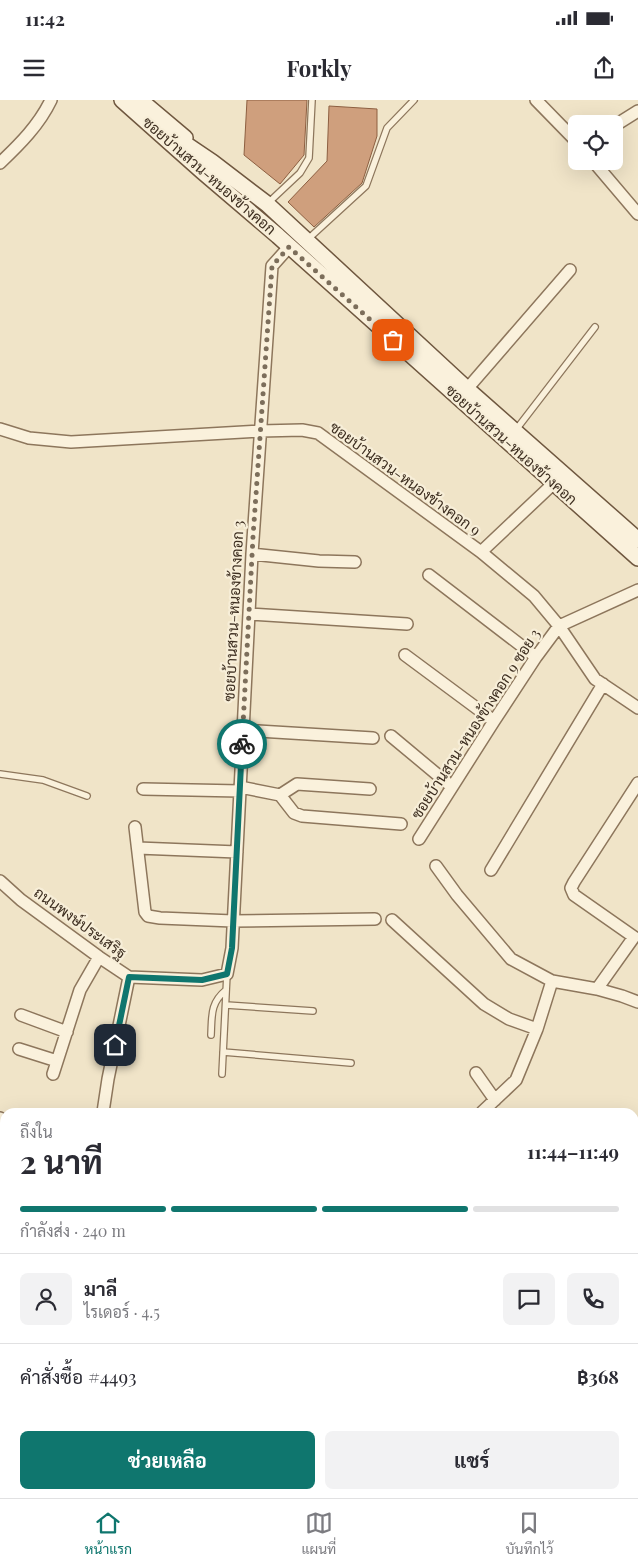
<!DOCTYPE html>
<html lang="th">
<meta charset="utf-8">
<style>
:root{--surface:#fff;--page:#f2f2f3;--text:#2b2b33;--muted:#7c7c81;--line:#e1e1e2;--accent:#0f766e}
body{margin:0;font-family:"Playfair Display",Sarabun,serif;background:var(--page);color:var(--text);height:100vh;display:flex;flex-direction:column;font-size:19px;white-space:nowrap}
*{box-sizing:border-box;margin:0}
p{font-size:16px;color:var(--muted)}
.icon{flex:none;width:28px;height:28px;fill:none;stroke:currentColor;stroke-width:2;stroke-linecap:round;stroke-linejoin:round}
.map{position:relative;flex:1;overflow:hidden}
.drawer{position:absolute;left:0px;top:1008px;width:639px;height:391px;display:flex;flex-direction:column;background:var(--surface);border-radius:15px 15px 0 0;box-shadow:0 5px 20px #0002}
.drawer>*{flex:none}
.fabs{position:absolute;left:568px;top:15px;display:grid;gap:10px}
.fabs a{display:grid;place-items:center;width:55px;height:55px;border-radius:8px;background:var(--surface);box-shadow:0 5px 20px #0002;font-size:25px}
.pin{position:absolute;display:grid;place-items:center;width:42px;height:42px;color:#fff;margin:-21px;border-radius:10px;box-shadow:0 2px 8px #0006}
.courier{position:absolute;display:grid;place-items:center;width:50px;height:50px;margin:-25px;border:4px solid #0f766e;border-radius:50%;background:#fff;color:#222;box-shadow:0 1px 6px #0007}
.overview em{font-style:normal;font-weight:700}
.overview div{display:flex;flex-direction:column-reverse}
.overview{display:flex;align-items:center;justify-content:space-between;height:85px;padding:0 20px}
h1{font-size:32px;font-weight:700;line-height:38px}
.bar{display:grid;grid-template-columns:repeat(4,1fr);gap:8px 5px;align-content:center;height:60px;padding:0 20px}
.bar i{height:6px;border-radius:4px;background:var(--line)}
.bar .current{background:var(--accent)}
.bar p{grid-column:span 4}
.line{display:flex;align-items:center;gap:12px;padding:0 20px;border-top:1px solid var(--line)}
.line div{flex:1}
.round{display:grid;place-items:center;flex:none;width:52px;height:52px;border-radius:8px;background:var(--page)}
.button{display:flex;gap:10px;margin-top:auto;padding:10px 20px}
.button a{flex:1;height:58px;border-radius:8px;background:var(--accent);color:#fff;font-size:20px;font-weight:700;line-height:58px;text-align:center}
.button a+a{background:var(--page);color:var(--text)}
.status{display:flex;justify-content:space-between;align-items:center;height:35px;padding:0 25px;background:var(--surface);direction:ltr}
.status svg{height:14px;fill:currentColor}
header{display:flex;justify-content:space-between;align-items:center;height:65px;padding:0 20px;background:var(--surface);font-size:22px;font-weight:700}
.dock{display:flex;justify-content:space-around;align-items:center;height:70px;border-top:1px solid var(--line);background:var(--surface);font-size:14px;color:var(--muted)}
.dock a{display:grid;justify-items:center;gap:2px}
.dock .current{color:var(--accent)}
.map>svg:first-child{display:block}
.building{fill:#cf9f7d;stroke:#8d5f41}
.lines{fill:none;stroke-linecap:round;stroke-linejoin:round}
.lane-casing{stroke:#8d765c;stroke-width:8}
.street-casing{stroke:#8d765c;stroke-width:14}
.secondary-casing{stroke:#6f573f;stroke-width:18}
.lane{stroke:#faf1dc;stroke-width:5.5}
.street{stroke:#faf1dc;stroke-width:11}
.secondary{stroke:#faf1dc;stroke-width:15}
.done{stroke:#7c6e5b;stroke-width:5;stroke-dasharray:0 9}
.route{stroke:#0f766e;stroke-width:6}
.labels{text-anchor:middle;stroke-width:4.5;stroke-linejoin:round;paint-order:stroke}
.street-label{font-size:15px;fill:#3d2e20;stroke:#f7eed8}
</style>
<div class="status"><b>11:42</b><svg viewBox="0 0 49 12"><path d="M0 12V9h3v3zM5 12V6h3v6zM10 12V3h3v9zM15 12V0h3v12zM26 1h20v11H26zM47 4h2v5h-2z"/></svg></div>
<header><svg class="icon" aria-label="menu" viewBox="0 0 24 24"><path d="M4 6h16M4 12h16M4 18h16"/></svg>Forkly<svg class="icon" aria-label="share" viewBox="0 0 24 24"><path d="M12 15V3M7 8l5-5 5 5M5 13v7h14v-7"/></svg></header>
<div class="map">
<svg width="638" height="1398" viewBox="0 0 638 1398">
<rect width="100%" height="100%" fill="#f0e4c8"/>
<path class="building" d="M247,0h60l-3,55 -24,29 -36,-29z
M329,6l48,3v27l-15,47 -48,44 -26,-25 39,-41z"/>
<g class="lines">
<defs>
<path id="lane" d="M267,104l33,-31 9,-15 3,-58
M307,140l59,-54 21,-58 27,-28
M515,331l80,-104
M0,674l43,6 44,16
M226,905l87,6
M211,935c1,-19 -1,-32 15,-45
M223,952l128,11
M222,974l5,-100"/>
<path id="street" d="M536,0l40,41
M614,26l24,-15
M593,61l45,53
M0,63c20,-19 39,-38 51,-63
M467,289l103,-119
M0,329l29,9 42,4 189,-11 42,-1 16,3 163,119 53,44 25,30 36,53 43,29
M481,452l73,-69
M252,454l67,7 36,1
M429,475l107,82
M249,514l158,10
M405,555l89,66
M243,630l130,8
M391,636l60,50
M240,687l40,8 14,18 8,3 99,8
M143,689l97,2
M280,695l17,-11 73,5
M135,727l10,85 3,4 12,2 73,3 142,-2
M419,739l75,-118 42,-64 23,-31 79,-36
M138,748l99,4
M436,766l21,29 54,64 41,22 45,8 37,-52 -60,-42 -3,-7 3,-6 64,-99
M491,770l112,-186
M0,781l21,19 78,57 30,20
M392,820l92,84 25,15 28,10
M129,877l73,3 25,-6 5,-26 20,-394 20,-288 17,-19
M597,889l25,7 16,6
M21,915l46,17
M19,949l38,12
M476,973l19,27
M53,974l27,-84 19,-33
M103,1012l5,-33 21,-102
M482,1012l34,-32 21,-51 15,-48
M0,1018l5,3
M0,1093l5,5
M0,1202l5,6
M0,1227l5,-5
M634,1260l4,4
M0,1313l5,-2
M634,1386l4,3
M47,1394l7,4
M367,1394l6,4
M581,1394l6,4"/>
<path id="secondary" d="M122,0l81,72 75,64 360,322
M140,0l45,38
M172,35l40,27 55,42 200,185 171,151"/>
</defs>
<use href="#lane" class="lane-casing"/>
<use href="#street" class="street-casing"/>
<use href="#secondary" class="secondary-casing"/>
<use href="#lane" class="lane"/>
<use href="#street" class="street"/>
<use href="#secondary" class="secondary"/>
</g>
<g class="lines">
<path class="done" d="M242,644l11,-207 19,-271 17,-19 104,93"/>
<path class="route" d="M115,945l14,-68 73,3 25,-6 5,-26 10,-204"/>
</g>
<g class="labels">
<g class="street-label">
<text transform="translate(209 76) rotate(41)" y="5">ซอยบ้านสวน-หนองข้างคอก</text>
<text transform="translate(511 345) rotate(42)" y="5">ซอยบ้านสวน-หนองข้างคอก</text>
<text transform="translate(405 379) rotate(36)" y="5">ซอยบ้านสวน-หนองข้างคอก 9</text>
<text transform="translate(234 511) rotate(-87)" y="5">ซอยบ้านสวน-หนองข้างคอก 3</text>
<text transform="translate(476 624) rotate(-57)" y="5">ซอยบ้านสวน-หนองข้างคอก 9 ซอย 3</text>
<text transform="translate(80 823) rotate(36)" y="5">ถนนพงษ์ประเสริฐ</text>
</g>
</g>
</svg>
<div class="fabs">
<a><svg class="icon" aria-label="locate" viewBox="0 0 24 24"><circle cx="12" cy="12" r="6"/><path d="M12 2v4M12 18v4M2 12h4M18 12h4"/></svg></a>
</div>
<div class="pin" style="left:393px;top:240px;background:#ea580c"><svg class="icon" aria-label="bag" viewBox="0 0 24 24"><path d="M5 8h14l-1 12H6zM9 8a3 3 0 0 1 6 0"/></svg></div>
<div class="pin" style="left:115px;top:945px;background:#1f2937"><svg class="icon" aria-label="home" viewBox="0 0 24 24"><path d="M3 11l9-7 9 7M6 9v11h12V9"/></svg></div>
<div class="courier" style="left:242px;top:644px"><svg class="icon" aria-label="bike" viewBox="0 0 24 24"><circle cx="6" cy="16" r="4"/><circle cx="18" cy="16" r="4"/><path d="M6 16l4-8h5l3 8M10 8l3 8H6M13 5h3"/></svg></div>
<section class="drawer">
<div class="overview"><div><h1>2 นาที</h1><p>ถึงใน</p></div><em>11:44–11:49</em></div>
<div class="bar"><i class="current"></i><i class="current"></i><i class="current"></i><i></i><p>กำลังส่ง · 240 m</p></div>
<div class="line" style="height:90px"><a class="round"><svg class="icon" aria-label="person" viewBox="0 0 24 24"><circle cx="12" cy="8" r="4"/><path d="M4 21q1-7 8-7t8 7"/></svg></a><div><b>มาลี</b><p>ไรเดอร์ · 4.5</p></div><a class="round"><svg class="icon" aria-label="chat" viewBox="0 0 24 24"><path d="M4 5h16v11H9l-5 4z"/></svg></a><a class="round"><svg class="icon" aria-label="phone" viewBox="0 0 24 24"><path d="M5 4h4l2 5-3 2q2 4 5 5l2-3 5 2v4C11 20 4 13 5 4z"/></svg></a></div>
<div class="line" style="height:65px"><div>คำสั่งซื้อ #4493</div><b>฿368</b></div>
<div class="button"><a>ช่วยเหลือ</a><a>แชร์</a></div>
</section>
</div>
<nav class="dock">
<a class="current"><svg class="icon" aria-label="home" viewBox="0 0 24 24"><path d="M3 11l9-7 9 7M6 9v11h12V9"/></svg>หน้าแรก</a>
<a><svg class="icon" aria-label="map" viewBox="0 0 24 24"><path d="M3 6l6-2 6 2 6-2v14l-6 2-6-2-6 2zM9 4v14M15 6v14"/></svg>แผนที่</a>
<a><svg class="icon" aria-label="saved" viewBox="0 0 24 24"><path d="M7 4h10v16l-5-4-5 4z"/></svg>บันทึกไว้</a>
</nav>
